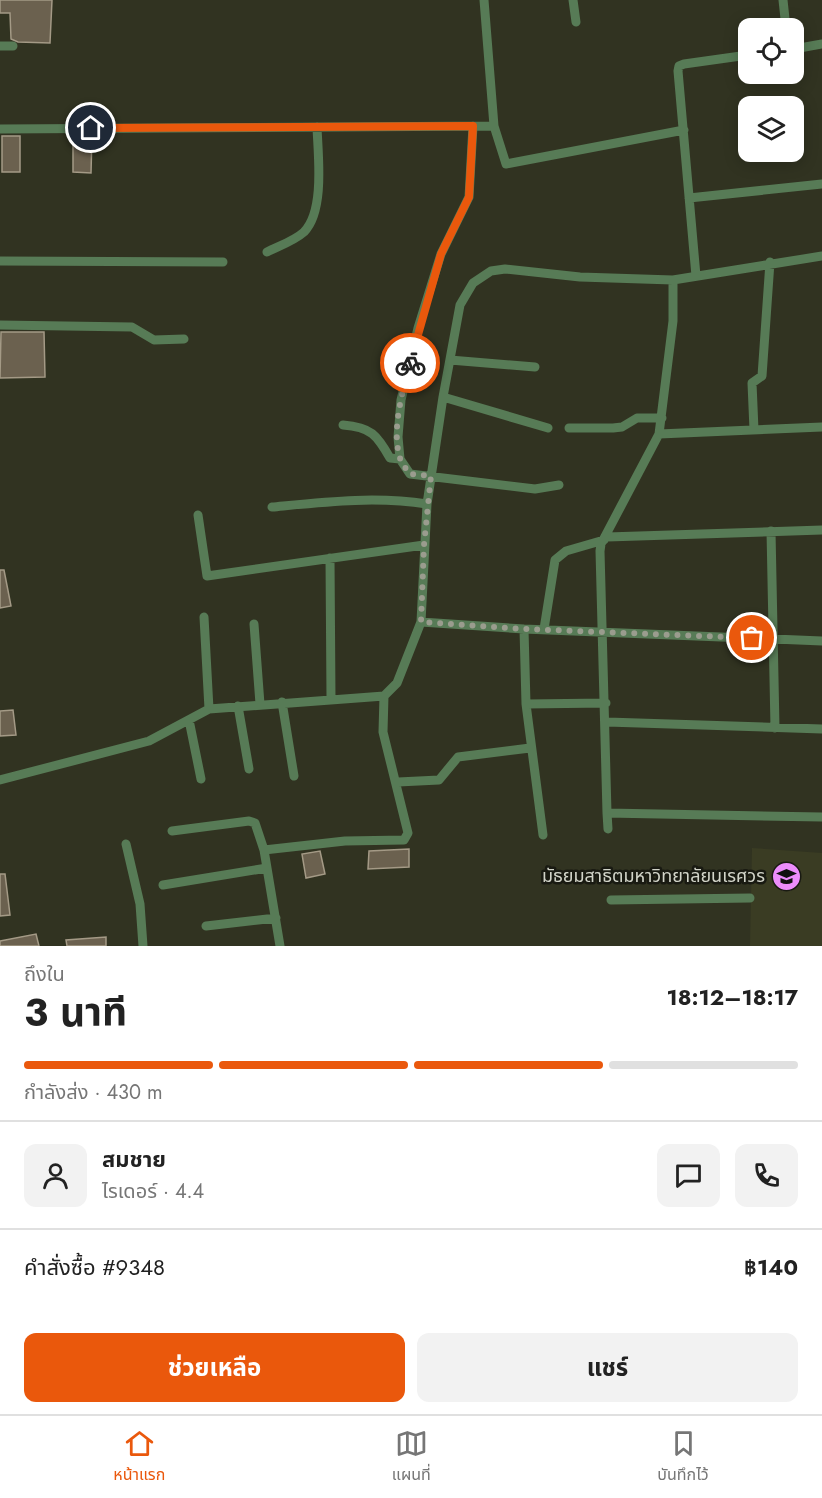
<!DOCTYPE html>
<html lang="th">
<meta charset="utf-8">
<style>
:root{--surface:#fff;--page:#f2f2f2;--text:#222;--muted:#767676;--line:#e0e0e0;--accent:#ea580c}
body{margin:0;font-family:Jost,"Noto Sans Thai",sans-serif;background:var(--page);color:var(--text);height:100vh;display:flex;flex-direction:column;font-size:22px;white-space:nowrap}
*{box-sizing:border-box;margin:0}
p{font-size:20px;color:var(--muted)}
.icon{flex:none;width:33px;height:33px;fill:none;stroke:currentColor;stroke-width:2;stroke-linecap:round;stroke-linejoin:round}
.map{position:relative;height:946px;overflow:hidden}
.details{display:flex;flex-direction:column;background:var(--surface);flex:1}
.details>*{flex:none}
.fabs{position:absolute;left:738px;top:18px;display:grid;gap:12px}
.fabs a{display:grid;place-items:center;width:66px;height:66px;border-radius:12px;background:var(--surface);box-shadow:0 3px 15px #0003;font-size:30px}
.pin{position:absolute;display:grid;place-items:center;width:51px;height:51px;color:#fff;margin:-26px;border:3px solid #fff;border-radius:50%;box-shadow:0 2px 6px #0007}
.courier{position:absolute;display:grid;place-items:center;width:60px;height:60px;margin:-30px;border:4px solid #ea580c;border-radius:50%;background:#fff;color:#222;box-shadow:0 2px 8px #0007}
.overview em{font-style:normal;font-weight:700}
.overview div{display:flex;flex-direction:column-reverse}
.overview{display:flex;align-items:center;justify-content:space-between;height:102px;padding:0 24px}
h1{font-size:39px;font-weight:700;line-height:45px}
.bar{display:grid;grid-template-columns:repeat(4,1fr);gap:9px 6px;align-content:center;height:72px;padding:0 24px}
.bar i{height:8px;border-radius:4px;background:var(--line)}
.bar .on{background:var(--accent)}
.bar p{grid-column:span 4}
.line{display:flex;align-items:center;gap:15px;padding:0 24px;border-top:2px solid var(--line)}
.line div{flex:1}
.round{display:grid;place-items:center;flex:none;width:63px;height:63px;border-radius:12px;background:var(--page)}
.primary-button{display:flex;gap:12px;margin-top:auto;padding:12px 24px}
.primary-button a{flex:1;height:69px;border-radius:12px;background:var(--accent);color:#fff;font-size:24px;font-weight:700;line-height:69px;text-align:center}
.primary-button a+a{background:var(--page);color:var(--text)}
.tabs{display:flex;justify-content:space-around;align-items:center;height:84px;border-top:2px solid var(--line);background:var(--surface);font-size:16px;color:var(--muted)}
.tabs a{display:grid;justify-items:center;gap:3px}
.tabs .on{color:var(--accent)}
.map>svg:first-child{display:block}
.built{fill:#3a3c23}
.building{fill:#6b614f;stroke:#a49a86;stroke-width:1.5}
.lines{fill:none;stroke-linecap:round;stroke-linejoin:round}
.minor{stroke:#577b56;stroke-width:9}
.done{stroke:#9a9c8e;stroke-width:6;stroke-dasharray:0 10.8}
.route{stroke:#ea580c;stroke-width:8}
.labels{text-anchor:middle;stroke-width:5;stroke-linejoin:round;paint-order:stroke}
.poi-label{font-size:18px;fill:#d2d4c9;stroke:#191a12;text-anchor:end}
</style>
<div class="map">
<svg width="822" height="946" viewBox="0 0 822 946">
<rect width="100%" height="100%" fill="#313321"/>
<path class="built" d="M752,848l70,5v93h-72z"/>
<path class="building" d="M0,0h52l-2,43 -32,-1 -7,-3 -1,-26h-10z
M73,135h19l-1,38 -18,-1z
M2,136h18v36h-18z
M1,332h43l1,45 -45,1z
M0,570h4l7,36 -11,2z
M13,710l3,25 -16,1v-25z
M409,849v18l-41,2 1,-18z
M320,851l5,23 -19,4 -4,-24z
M0,874h5l5,41 -10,1z
M36,934l3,12h-39v-5z
M106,937v9h-39l-1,-6z"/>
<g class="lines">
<path class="minor" d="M573,0l3,22
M783,0l3,28
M0,46h13
M794,49l28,-5
M473,126l-4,71 -28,57 -23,74 -17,72 -3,37 2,22 10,15 125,15 24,-4
M494,126l12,38 178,-34
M0,129l494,-3 -10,-126
M689,198l133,-14
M267,252c12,-6 27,-11 37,-20 21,-21 14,-77 13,-105
M0,261l223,1
M696,276l-18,-205 1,-5 5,-2 64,-9
M0,325l132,2 22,13 30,-1
M450,360l85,7
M443,397l105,31
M343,425c28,2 34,10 47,33l10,1
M569,428h44l9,-1 15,-9h25
M754,430l-2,-47 10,-7 8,-114
M659,434l163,-7
M272,507c52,-5 103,-11 155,-3
M198,515l9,61 217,-31
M771,531l4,197
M607,537l215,-7
M330,558l1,141
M204,617l5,92
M421,622l103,7 298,12
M254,624l6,80
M524,629l2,75
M544,629l11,-69 11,-9 38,-11
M282,702l12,74
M238,706l11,63
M189,720l12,59
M607,722l215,7
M0,780l149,-39 60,-32 175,-13
M398,782l41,-2 19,-23 72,-9
M607,813l-7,-262 1,-7 58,-110 14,-113v-41
M608,829l-1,-16 215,4
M172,831l77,-10 6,2 9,27
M543,835l-17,-131 80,-1
M126,844l14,60 3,42
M163,885l104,-17
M611,900l139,-2
M206,926l70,-8
M280,946l-16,-96 81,-9 59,-1 4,-7 -25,-101 1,-36 13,-13 24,-61 6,-118 16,-107 17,-92 13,-22 18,-12 14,-2 75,8 93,3 149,-24"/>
</g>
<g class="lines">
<path class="done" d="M410,363c-7,28 -19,66 -10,95 1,6 7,11 10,16l21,2 -7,69 -3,77 103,7 228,9"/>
<path class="route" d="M91,128l382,-2 -4,71 -28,57 -31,109"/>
</g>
<defs>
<symbol id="school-disc" viewBox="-11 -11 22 22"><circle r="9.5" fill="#ec8cfb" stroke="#191a12"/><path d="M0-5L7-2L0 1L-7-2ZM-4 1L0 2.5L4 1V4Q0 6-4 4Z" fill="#111"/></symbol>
</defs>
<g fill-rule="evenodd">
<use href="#school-disc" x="770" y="860" width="33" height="33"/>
</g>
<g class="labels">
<g class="poi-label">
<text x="765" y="882">มัธยมสาธิตมหาวิทยาลัยนเรศวร</text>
</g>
</g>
</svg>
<div class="fabs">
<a><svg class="icon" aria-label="locate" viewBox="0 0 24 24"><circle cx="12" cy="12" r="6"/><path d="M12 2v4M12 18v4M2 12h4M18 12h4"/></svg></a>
<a><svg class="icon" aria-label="layers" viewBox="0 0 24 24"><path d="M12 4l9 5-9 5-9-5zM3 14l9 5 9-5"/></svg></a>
</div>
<div class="pin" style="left:752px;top:638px;background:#ea580c"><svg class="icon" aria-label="bag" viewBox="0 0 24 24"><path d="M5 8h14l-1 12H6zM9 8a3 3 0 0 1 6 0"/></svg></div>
<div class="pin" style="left:91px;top:128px;background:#1f2937"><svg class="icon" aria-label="home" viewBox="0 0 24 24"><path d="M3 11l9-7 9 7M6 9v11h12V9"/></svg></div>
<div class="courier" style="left:410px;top:363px"><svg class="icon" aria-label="bike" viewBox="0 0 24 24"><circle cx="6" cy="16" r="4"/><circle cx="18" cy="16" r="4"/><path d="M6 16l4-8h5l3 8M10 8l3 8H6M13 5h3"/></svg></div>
</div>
<section class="details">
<div class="overview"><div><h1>3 นาที</h1><p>ถึงใน</p></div><em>18:12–18:17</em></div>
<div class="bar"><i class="on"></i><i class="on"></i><i class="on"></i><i></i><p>กำลังส่ง · 430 m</p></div>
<div class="line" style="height:108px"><a class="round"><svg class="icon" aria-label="person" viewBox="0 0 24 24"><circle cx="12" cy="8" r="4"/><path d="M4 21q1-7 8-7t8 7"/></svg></a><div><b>สมชาย</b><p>ไรเดอร์ · 4.4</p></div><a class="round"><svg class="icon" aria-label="chat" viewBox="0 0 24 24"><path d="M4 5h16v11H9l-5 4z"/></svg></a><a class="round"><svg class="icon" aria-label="phone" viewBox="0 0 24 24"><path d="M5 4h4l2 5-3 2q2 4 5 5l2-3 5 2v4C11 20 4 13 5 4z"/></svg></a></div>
<div class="line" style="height:78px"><div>คำสั่งซื้อ #9348</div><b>฿140</b></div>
<div class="primary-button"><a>ช่วยเหลือ</a><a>แชร์</a></div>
</section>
<nav class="tabs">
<a class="on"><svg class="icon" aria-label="home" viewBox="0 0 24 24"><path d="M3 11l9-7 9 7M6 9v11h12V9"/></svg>หน้าแรก</a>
<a><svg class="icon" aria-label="map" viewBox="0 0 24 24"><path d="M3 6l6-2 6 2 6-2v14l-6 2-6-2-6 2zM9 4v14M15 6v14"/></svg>แผนที่</a>
<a><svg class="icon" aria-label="saved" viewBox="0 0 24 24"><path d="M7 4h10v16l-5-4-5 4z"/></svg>บันทึกไว้</a>
</nav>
